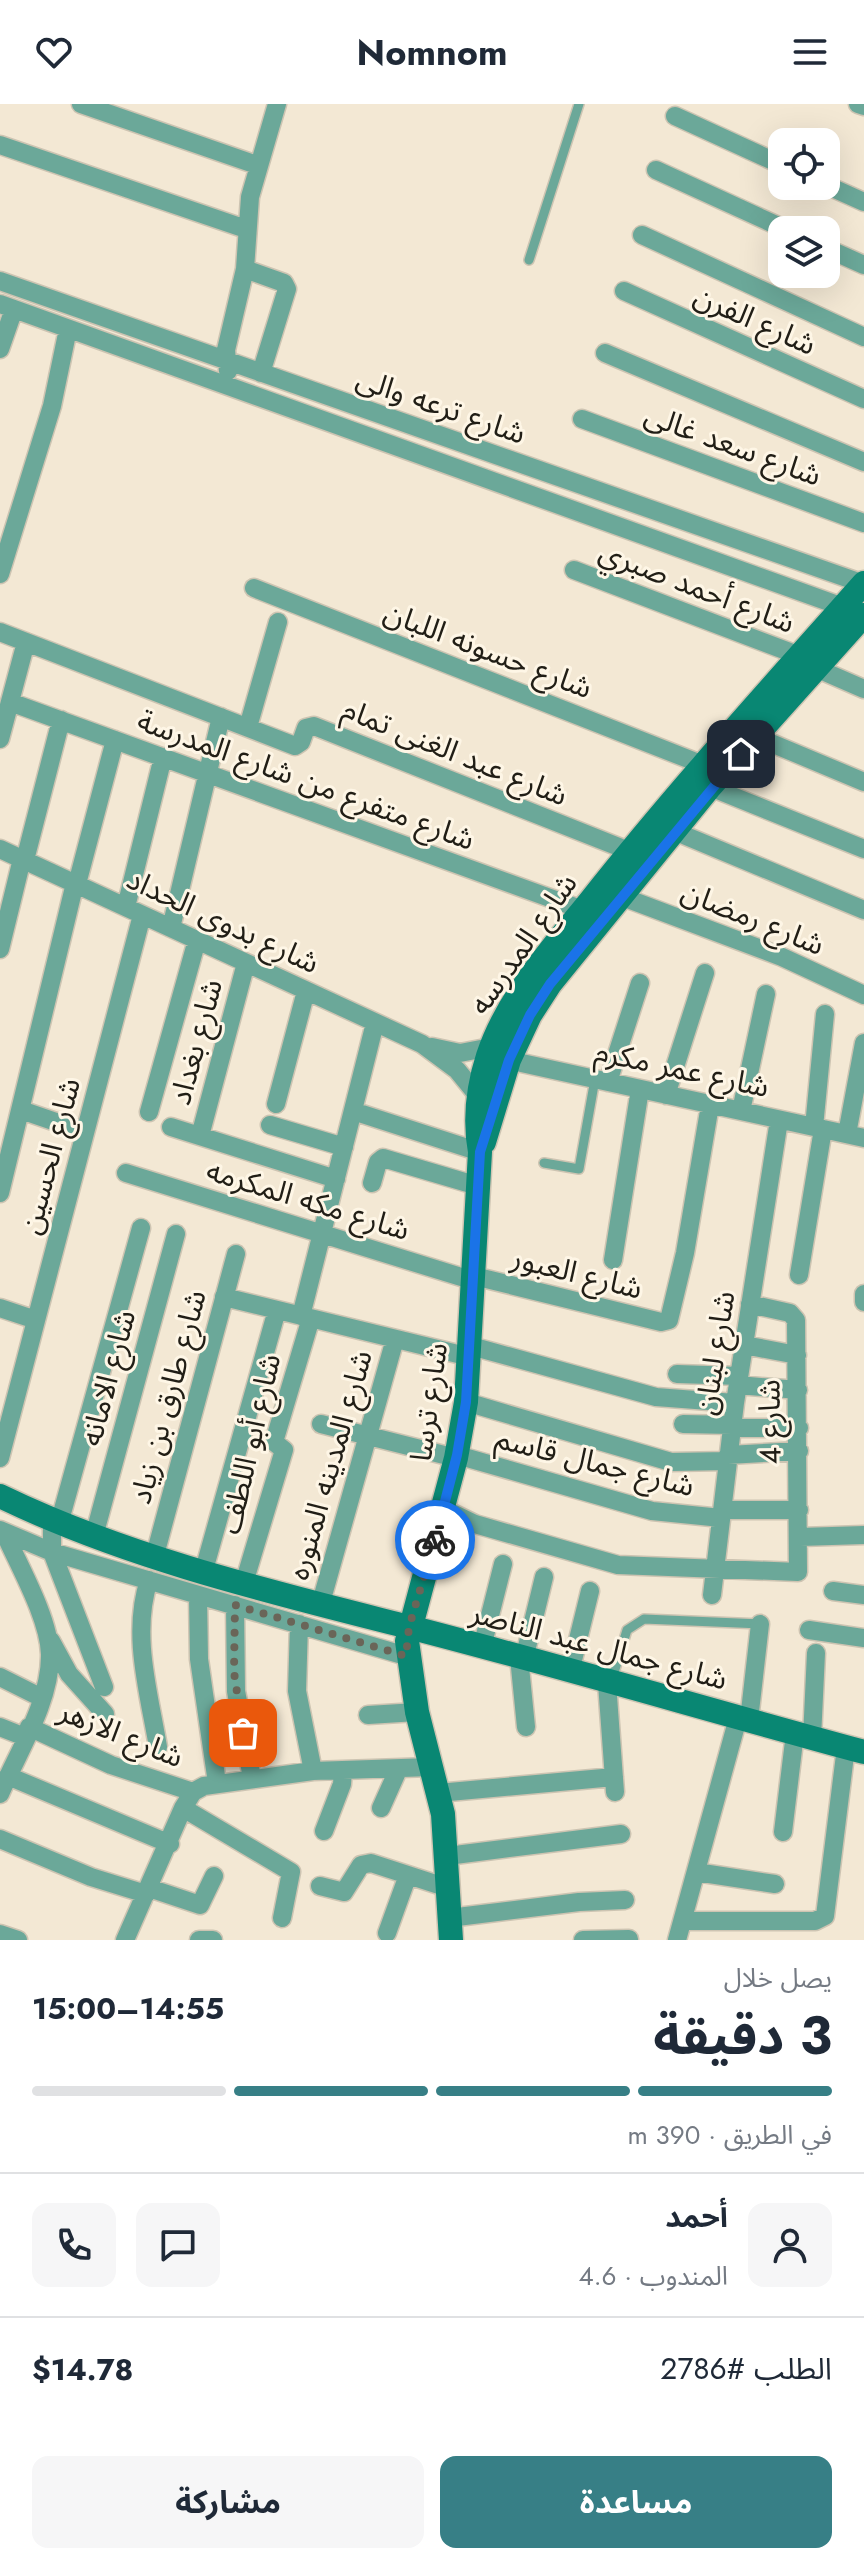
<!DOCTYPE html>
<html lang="ar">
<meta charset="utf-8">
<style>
:root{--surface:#fff;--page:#f6f6f7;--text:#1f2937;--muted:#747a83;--line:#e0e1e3;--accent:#377f86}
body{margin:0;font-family:Jost,"Noto Sans Arabic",sans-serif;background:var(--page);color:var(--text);direction:rtl;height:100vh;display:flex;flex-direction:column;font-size:30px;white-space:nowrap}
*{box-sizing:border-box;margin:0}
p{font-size:26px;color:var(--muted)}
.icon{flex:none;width:44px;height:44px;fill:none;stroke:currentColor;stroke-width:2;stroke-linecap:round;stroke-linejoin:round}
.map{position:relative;height:1836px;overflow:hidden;direction:ltr}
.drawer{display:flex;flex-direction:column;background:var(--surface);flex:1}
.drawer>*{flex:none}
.tools{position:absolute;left:768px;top:24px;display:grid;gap:16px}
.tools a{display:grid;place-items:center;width:72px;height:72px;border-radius:16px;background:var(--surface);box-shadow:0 8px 32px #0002;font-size:40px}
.pin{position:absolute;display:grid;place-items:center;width:68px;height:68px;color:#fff;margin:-34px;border-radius:16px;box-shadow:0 4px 12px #0006}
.courier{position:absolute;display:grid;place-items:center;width:80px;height:80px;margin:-40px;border:6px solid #1a73e8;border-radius:50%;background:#fff;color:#222;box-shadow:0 2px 10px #0007}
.overview em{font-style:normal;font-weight:700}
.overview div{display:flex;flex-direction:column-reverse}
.overview{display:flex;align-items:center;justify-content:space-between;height:136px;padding:0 32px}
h1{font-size:52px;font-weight:700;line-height:60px}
.bar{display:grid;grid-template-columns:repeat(4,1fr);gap:12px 8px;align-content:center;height:96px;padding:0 32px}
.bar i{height:10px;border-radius:6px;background:var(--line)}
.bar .selected{background:var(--accent)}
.bar p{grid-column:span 4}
.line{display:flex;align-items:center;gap:20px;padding:0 32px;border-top:2px solid var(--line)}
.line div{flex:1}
.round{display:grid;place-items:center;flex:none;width:84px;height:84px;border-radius:16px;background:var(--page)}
.button{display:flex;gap:16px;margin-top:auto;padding:16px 32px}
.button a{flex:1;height:92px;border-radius:16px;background:var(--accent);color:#fff;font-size:32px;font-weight:700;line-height:92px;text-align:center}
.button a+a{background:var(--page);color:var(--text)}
header{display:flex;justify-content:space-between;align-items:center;height:104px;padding:0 32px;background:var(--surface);font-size:36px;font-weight:700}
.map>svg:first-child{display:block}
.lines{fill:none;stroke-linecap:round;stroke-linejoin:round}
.lane-casing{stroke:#cdc4b2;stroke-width:12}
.street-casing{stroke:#cdc4b2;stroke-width:21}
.secondary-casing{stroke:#cdc4b2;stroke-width:27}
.lane{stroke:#6ba899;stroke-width:9}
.street{stroke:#6ba899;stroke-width:18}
.secondary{stroke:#098773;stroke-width:24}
.done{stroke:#6a6558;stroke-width:8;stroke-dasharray:0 14.4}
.route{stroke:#1a73e8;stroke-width:10}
.labels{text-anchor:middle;stroke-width:6;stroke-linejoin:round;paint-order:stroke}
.street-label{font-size:30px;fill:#211e16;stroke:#fef6e6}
</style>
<header><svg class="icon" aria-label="menu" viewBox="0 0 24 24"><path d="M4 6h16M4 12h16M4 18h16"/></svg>Nomnom<svg class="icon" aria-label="heart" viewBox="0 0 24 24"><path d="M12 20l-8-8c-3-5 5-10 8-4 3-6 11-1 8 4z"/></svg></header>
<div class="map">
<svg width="864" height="1836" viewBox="0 0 864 1836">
<rect width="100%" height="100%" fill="#f3e8d4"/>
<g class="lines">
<defs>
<path id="lane" d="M529,156l50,-156
M544,1059l35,6 16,-90
M612,1575l15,-49 17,-11 117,5"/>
<path id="street" d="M81,0l176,61
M858,0l6,2
M675,12l107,49
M0,41l246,84
M656,66l131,60
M826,81l38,17
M642,131l222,102
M826,144l38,17
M245,165l39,14 3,6 -26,84
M0,177l864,303
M624,187l240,108
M0,200l843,303
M0,245l14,-40
M605,249l259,109
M228,267l-2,-21 19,-81 5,-72 27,-93
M582,315l282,104
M574,466l226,86
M0,470l52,-168 16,-77
M254,484l447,176
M0,528l295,114 6,-4 5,-14 8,-2 315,125
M818,565l46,20
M10,598l573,208
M248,623l30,-105
M745,628l119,50
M0,635l26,-97
M710,683l154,62
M674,727l190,79
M0,745l422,195 35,26 22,27
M25,756l36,-140
M77,780l38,-144
M620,792l162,61 82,38
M126,803l37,-150
M171,824l50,-211
M0,845l22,-90
M432,943l28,6 31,-6
M499,954l365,80
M608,978l32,-99
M666,991l39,-122
M276,1000l30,-113
M21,1006l64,22
M353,1007l127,41
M741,1007l25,-117
M149,1008l48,-172
M270,1021l74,22
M171,1023l165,52
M814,1023l11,-113
M847,1030l17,-91
M200,1032l46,-173
M126,1069l348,108
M372,1079l6,-21 5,-4 95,28
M0,1089l75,-310
M613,1156l27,-171
M799,1171l24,-146
M474,1172l187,46 8,-2 16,-67 25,-148
M864,1190v8
M224,1193l246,60
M0,1204l36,12
M301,1212l74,-293
M744,1241l53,10
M471,1242l185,51 79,6
M677,1270l62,2
M738,1281l60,5
M466,1298l205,60 56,-1
M321,1320l135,34
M683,1320l49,1
M731,1324h68
M457,1351l195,56 69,7
M728,1351l71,-4
M0,1354l142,-543
M444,1405l31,15 143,41 180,7 -2,-252 -6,-7 -40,-9
M722,1406h77
M52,1417v31l52,135
M59,1420l82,-296
M0,1426l52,22 354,104
M94,1432l82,-302
M800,1433l64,-2
M155,1451l81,-301
M204,1466l73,-260
M149,1476c-18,54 0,113 9,167
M244,1479l40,-133 -10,-8 37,-124
M833,1487l31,4
M198,1491l1,64 18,124
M712,1491l23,-192 44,-283
M235,1501l1,86 16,87
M320,1502l75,-267
M299,1520l-2,67 16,80
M809,1526l55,8
M51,1537l18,33 36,40
M482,1543l21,-83
M519,1553l7,70
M524,1555l20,-82
M570,1568l20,-81
M0,1573l42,21
M607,1579l8,109
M368,1611l49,-3
M749,1616l11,-96
M0,1623l25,10
M29,1623l82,38 82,27
M812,1634l4,-85
M8,1672l162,68
M438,1689l176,-16
M0,1690c18,-42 51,-93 50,-140 -1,-36 -31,-88 -46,-122
M183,1704l108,64 -9,46
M381,1704l17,-38
M324,1727l18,-47 1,-13
M783,1728l12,-99
M0,1735l91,38 55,17
M447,1752l174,-22
M696,1768l79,12
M320,1782l24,6 17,-27 10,-2 77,25
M149,1784l51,17 14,-29
M449,1814l130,-16 46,-2
M683,1817h132l10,-5 21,-169
M387,1829l21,-58
M0,1830l18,6
M125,1836l58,-132 10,-16 11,-6 109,-15 118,-4
M199,1836h14
M583,1836l46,-1
M677,1836l61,-222"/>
<path id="secondary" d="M484,1038l25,-82 21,-45 20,-31 160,-197 154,-172
M0,1392c128,62 271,96 409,131 152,39 303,84 455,125
M451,1836l-8,-126 -26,-102 -10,-71 49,-183 10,-56 14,-250c-6,-33 -2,-65 8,-96 19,-58 65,-109 103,-156 87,-110 180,-212 273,-317"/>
</defs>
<use href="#lane" class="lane-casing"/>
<use href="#street" class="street-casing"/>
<use href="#secondary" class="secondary-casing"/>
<use href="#lane" class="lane"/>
<use href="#street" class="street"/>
<use href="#secondary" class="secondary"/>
</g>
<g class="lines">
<path class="done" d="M243,1629l-9,-61 1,-67 171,51 3,-29 26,-87"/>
<path class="route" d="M435,1436l22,-85 9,-53 14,-250 29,-92 21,-45 20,-31 191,-230"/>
</g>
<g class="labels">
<g class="street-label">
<text transform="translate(755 216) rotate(24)" y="10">شارع الفرن</text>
<text transform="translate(441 302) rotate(19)" y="10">شارع ترعه والى</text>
<text transform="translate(733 341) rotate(20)" y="10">شارع سعد غالى</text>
<text transform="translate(697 483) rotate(21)" y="10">شارع أحمد صبري</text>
<text transform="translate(488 546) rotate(21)" y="10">شارع حسونه اللبان</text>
<text transform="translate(455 648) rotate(22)" y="10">شارع عبد الغنى تمام</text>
<text transform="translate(306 676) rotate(20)" y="10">شارع متفرع من شارع المدرسة</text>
<text transform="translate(753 814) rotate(22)" y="10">شارع رمضان</text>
<text transform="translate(223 817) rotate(25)" y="10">شارع بدوى الحداد</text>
<text transform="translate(523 840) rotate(-55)" y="10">شارع المدرسه</text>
<text transform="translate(196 938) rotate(-75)" y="10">شارع بغداد</text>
<text transform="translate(682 965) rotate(12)" y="10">شارع عمر مكرم</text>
<text transform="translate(50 1052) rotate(-75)" y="10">شارع الحسين</text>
<text transform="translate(308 1096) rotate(17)" y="10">شارع مكه المكرمه</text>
<text transform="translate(577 1169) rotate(14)" y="10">شارع العبور</text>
<text transform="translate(715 1249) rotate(-81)" y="10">شارع لبنان</text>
<text transform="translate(108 1274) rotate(-75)" y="10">شارع الامانه</text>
<text transform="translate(168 1293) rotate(-75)" y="10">شارع طارق بن زياد</text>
<text transform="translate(429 1298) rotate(-82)" y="10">شارع ترسا</text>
<text transform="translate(770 1318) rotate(-91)" y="10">شارع 4</text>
<text transform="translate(250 1340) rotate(-77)" y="10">شارع أبو اللطف</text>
<text transform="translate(595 1358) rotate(14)" y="10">شارع جمال قاسم</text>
<text transform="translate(330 1361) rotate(-74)" y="10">شارع المدينه المنوره</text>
<text transform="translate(599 1542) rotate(15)" y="10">شارع جمال عبد الناصر</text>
<text transform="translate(121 1630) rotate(22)" y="10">شارع الازهر</text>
</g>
</g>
</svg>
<div class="tools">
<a><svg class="icon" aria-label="locate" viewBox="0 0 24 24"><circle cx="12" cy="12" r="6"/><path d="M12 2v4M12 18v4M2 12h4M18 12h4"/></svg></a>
<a><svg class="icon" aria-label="layers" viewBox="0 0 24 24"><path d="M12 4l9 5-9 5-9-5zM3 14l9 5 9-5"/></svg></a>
</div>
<div class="pin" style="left:243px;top:1629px;background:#ea580c"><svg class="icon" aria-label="bag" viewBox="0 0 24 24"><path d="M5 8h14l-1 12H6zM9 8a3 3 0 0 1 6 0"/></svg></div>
<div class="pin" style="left:741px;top:650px;background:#1f2937"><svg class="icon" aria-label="home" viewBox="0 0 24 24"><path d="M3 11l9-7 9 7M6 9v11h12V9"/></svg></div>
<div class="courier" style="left:435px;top:1436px"><svg class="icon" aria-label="bike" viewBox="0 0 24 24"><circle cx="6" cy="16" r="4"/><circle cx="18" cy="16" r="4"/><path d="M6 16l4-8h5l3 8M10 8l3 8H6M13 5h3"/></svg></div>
</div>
<section class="drawer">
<div class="overview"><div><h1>3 دقيقة</h1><p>يصل خلال</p></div><em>14:55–15:00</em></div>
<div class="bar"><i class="selected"></i><i class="selected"></i><i class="selected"></i><i></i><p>في الطريق · 390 m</p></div>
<div class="line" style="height:144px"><a class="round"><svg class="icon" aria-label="person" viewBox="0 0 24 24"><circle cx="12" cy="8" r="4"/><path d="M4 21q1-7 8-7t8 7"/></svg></a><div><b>أحمد</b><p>المندوب · 4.6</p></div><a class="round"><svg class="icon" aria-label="chat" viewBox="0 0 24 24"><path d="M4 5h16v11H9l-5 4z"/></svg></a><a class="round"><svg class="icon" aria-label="phone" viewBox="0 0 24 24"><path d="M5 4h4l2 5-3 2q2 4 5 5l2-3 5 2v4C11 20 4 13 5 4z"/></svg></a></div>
<div class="line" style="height:104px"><div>الطلب #2786</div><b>$14.78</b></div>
<div class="button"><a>مساعدة</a><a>مشاركة</a></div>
</section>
